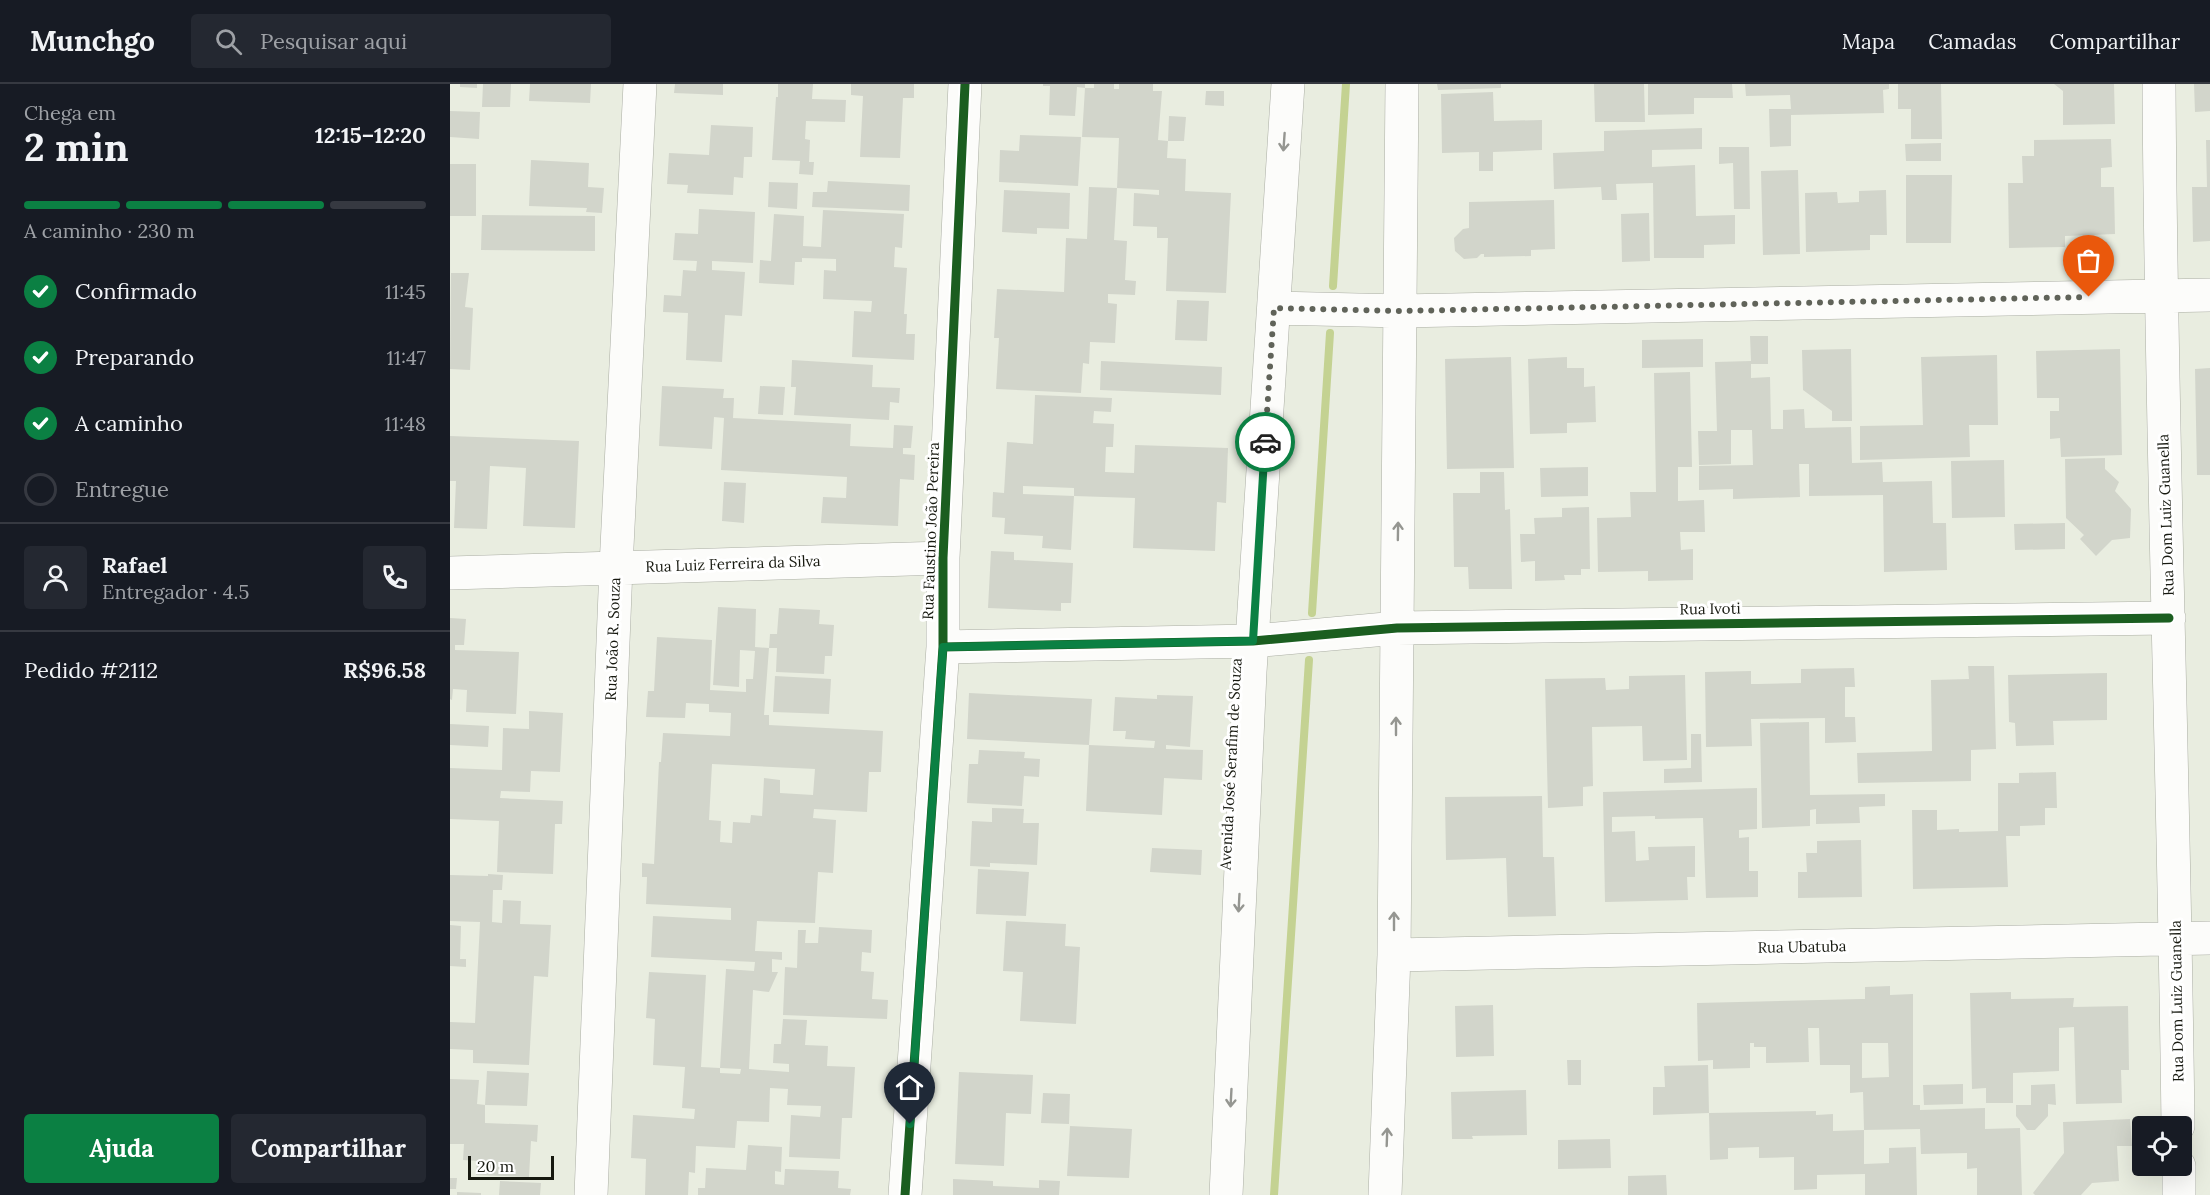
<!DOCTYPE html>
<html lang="pt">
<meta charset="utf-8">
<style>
:root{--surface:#171b24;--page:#242831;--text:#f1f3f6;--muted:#9ea1a6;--line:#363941;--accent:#0b8043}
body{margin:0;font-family:Lora,serif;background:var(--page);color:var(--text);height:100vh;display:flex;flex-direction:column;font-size:22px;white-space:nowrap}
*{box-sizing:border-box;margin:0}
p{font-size:20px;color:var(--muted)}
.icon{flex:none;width:33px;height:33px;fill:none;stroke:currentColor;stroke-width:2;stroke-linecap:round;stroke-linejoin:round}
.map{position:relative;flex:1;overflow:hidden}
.panel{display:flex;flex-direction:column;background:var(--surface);width:450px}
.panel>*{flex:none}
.tools{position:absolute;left:1682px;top:1032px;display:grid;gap:12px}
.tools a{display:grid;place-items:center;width:60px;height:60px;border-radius:6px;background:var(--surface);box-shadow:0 6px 24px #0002;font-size:30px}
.scale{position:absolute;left:18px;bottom:15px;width:86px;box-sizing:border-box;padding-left:6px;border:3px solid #171910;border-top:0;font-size:16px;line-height:21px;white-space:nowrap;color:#171910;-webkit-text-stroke:4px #fff;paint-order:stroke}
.pin{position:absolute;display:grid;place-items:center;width:51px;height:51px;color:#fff;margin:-62px -26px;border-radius:50% 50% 50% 0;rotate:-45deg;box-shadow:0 0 6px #0007}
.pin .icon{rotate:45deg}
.courier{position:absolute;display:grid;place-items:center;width:60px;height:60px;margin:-30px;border:4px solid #0b8043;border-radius:50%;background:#fff;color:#222;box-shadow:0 2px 8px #0007}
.headline em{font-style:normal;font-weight:700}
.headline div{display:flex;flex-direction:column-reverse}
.headline{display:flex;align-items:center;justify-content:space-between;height:102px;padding:0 24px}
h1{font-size:39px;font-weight:700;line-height:45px}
.bar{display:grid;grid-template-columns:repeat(4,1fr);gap:9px 6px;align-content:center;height:72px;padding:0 24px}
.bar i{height:8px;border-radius:4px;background:var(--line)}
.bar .current{background:var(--accent)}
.bar p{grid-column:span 4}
.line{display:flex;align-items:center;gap:15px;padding:0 24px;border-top:2px solid var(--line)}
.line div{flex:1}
.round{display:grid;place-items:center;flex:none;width:63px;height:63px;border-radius:6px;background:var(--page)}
ol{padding:0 24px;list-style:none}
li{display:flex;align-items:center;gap:18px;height:66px}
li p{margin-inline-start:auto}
li .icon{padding:6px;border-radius:50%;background:var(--accent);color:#fff;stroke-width:4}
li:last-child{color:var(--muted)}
li i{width:33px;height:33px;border:3px solid var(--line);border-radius:50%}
.button{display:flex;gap:12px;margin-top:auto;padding:12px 24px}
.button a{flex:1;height:69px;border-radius:6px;background:var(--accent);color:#fff;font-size:24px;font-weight:700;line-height:69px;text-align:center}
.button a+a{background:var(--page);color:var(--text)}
header{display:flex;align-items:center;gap:36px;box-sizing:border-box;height:84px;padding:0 30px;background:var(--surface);border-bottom:2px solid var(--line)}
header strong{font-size:28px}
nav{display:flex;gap:33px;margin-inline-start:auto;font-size:21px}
.search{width:420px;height:54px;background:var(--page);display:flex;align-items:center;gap:15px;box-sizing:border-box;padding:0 21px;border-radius:6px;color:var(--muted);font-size:22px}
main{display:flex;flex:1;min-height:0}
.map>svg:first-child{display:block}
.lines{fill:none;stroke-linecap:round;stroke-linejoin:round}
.stream{stroke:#c4d292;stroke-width:8}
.building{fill:#d2d5cb;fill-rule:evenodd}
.minor-casing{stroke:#abaea4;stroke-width:34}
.minor{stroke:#fcfcfa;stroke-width:33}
.cycleway-casing{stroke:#fff;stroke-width:13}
.cycleway{stroke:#1b5e20;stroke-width:9}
.oneway{stroke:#959691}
.done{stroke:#606359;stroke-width:6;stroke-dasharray:0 10.8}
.route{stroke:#0b8043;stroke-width:8}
.labels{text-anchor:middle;stroke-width:6;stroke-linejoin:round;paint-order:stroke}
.street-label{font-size:15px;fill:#171910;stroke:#fff}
</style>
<header>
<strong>Munchgo</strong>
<div class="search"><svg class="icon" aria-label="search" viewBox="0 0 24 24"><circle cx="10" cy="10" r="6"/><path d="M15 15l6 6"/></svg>Pesquisar aqui</div>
<nav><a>Mapa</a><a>Camadas</a><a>Compartilhar</a></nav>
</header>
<main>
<section class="panel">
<div class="headline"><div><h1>2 min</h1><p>Chega em</p></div><em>12:15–12:20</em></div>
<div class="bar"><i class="current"></i><i class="current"></i><i class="current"></i><i></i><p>A caminho · 230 m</p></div>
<ol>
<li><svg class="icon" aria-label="check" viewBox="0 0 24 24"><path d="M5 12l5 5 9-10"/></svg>Confirmado<p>11:45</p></li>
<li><svg class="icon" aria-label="check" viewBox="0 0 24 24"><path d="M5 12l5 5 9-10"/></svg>Preparando<p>11:47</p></li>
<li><svg class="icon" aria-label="check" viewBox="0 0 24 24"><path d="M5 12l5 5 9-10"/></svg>A caminho<p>11:48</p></li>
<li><i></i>Entregue</li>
</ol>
<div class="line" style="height:108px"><a class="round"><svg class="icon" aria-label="person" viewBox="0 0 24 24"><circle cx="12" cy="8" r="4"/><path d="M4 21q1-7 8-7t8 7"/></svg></a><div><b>Rafael</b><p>Entregador · 4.5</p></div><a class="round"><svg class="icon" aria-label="phone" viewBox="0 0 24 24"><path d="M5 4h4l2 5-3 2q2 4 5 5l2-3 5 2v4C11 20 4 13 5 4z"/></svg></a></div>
<div class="line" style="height:78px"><div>Pedido #2112</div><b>R$96.58</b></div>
<div class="button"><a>Ajuda</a><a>Compartilhar</a></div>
</section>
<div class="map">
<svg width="1760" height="1111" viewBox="0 0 1760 1111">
<rect width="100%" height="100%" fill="#e9ede0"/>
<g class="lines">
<path class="stream" d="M883,202l13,-202
M862,529l18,-280
M824,1111l35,-535"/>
</g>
<path class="building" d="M10,0h17v4l-17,-1z
M33,0h28l-1,23h-28z
M80,0h61l-1,19 -61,-2z
M225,0h48v11l-49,-2z
M328,0h35l-1,15 34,1 -1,22 -39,-1 -1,18 5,1 -1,22h5l-1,13 -14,-1 1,-13 -28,-1 4,-63h2z
M401,0h63v14h-11l-3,60 -40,-1 3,-61 -12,-1z
M593,0h42v4l-8,-1 -2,29 -26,-1 1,-29h-7z
M644,0h20v5h5v-5h34v7h9l-4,49 10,1 -1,17 19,1 -1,32 46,2 -5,100 -60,-2 2,-53h-11v-11l-24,-1 1,-33 25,2v-5l-42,-2 2,-50 -37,-1 3,-49h9z
M987,0h64v4l-63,2z
M1144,0h50l1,38h-50z
M1198,0h84l1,14h-39v16l-46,1z
M1295,0h144v5l-6,1 1,23 -93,2v31l-21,1 -1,-38h22l-1,-14 -44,1z
M1448,0h43l1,55h-31v-30h-13z
M1604,0h60l1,40 -52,1v-34z
M1744,0h16v27l-15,1z
M756,7h18v15l-19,-1z
M1043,8l1,29 48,-1v30l-49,2v19h-14v-19l-37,1 -1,-59z
M0,27l30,1 -1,27 -29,-2z
M719,32l17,1 -2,24h-16z
M261,41l42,2 -1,30h-8l-1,21 -9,-1 -1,18 -46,-2 1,-8 -21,-1 2,-31 40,2z
M1252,44v21l-50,1v17l43,-2 1,51 39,-1v29l-31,1v13h-50l-1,-75 -37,1 1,16h-15l-1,-13 -47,2 -1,-36 51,-2v-20z
M570,51l61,2 -3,49 -79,-4 1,-32 19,1z
M1661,55l1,28 -11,1v19h13l1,47 -50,2v11l-56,1 -1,-65h15l-1,-27h12v-16z
M1756,56h4v101l-17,1 -1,-55h15z
M1491,59v18h-35l-1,-17z
M1269,63h30l1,62h-16l-1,-46 -14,1z
M81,76l58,3 -1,24 16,1 -2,25 -16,-1 1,-4 -58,-2z
M0,80h26v52h-26z
M1348,86l2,84 -37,1 -2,-84z
M1456,91h46l-1,68h-45z
M378,97l82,4 -1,26 -97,-4 1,-15h14z
M319,98l29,1 -1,26 -29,-2z
M639,103l28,1 -3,52 13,1 -2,39 11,1 -1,14 -27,-1v9l9,1 -2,39 -25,-1 -1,22 -6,-1 -2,30 -85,-4 3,-51h-5l3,-49 67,3 2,-54 21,1z
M554,106l66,3 -1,36 -32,-1v6l-35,-2z
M1436,106l1,45h-17v15l-64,2 -1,-59 32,-1 1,11 21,-1v-11z
M1104,116l1,49 -24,1v6l-47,1v-3h-3l-4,4 -13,1 -9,-8 -1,-13 9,-9 6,-1v-26z
M249,125l56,3 -2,51 -41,-2v9l33,2 -3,44 -17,-1 -3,47 -36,-2 2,-47 -25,-1 1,-17 17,1 2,-26 13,1 1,-10 -24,-1 2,-27 23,1z
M373,126l81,4 -2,34 -7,-1 -1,20 13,1 -3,46h3l-1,20h9l-1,26 -62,-3 2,-46 17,1 1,-11 -49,-2 1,-29 12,1v-12l-34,-1v4h-7l-1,23 -35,-2 1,-23 11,1 3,-47 30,2 -1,30 18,1z
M1199,129l1,48 -28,1 -1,-48z
M32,131l113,1v35l-114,-1z
M1,189h18l-4,34 8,1 -3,62 -20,-1z
M727,216l32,1 -2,40 -32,-1z
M1300,252h18v28h-17v14l19,-1 1,52h12v-19l21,-1 1,19 46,-1 1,36 30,-1 1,20 49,-1 1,42h13l1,47 -63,2 -1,-77 -74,1v-32h-10l1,33 -67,2v-10l-34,1v-24l54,-1 -1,-35h-21v34l-32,1 -1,-34h19l-2,-69 36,-1z
M1253,255v28l-61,1v-28z
M1401,265l1,72h-20v-10l-29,-21 -1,-40z
M1670,265l2,106 -61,2 -1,-19 -10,1v-28h9v-13h-22l-1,-47z
M1547,271l1,70h-29l1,32 -110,3v-34l63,-1 -2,-68z
M1061,273l3,111 -67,1 -2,-110z
M1117,273v11h17v19l11,-1 1,36 -29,1v10l-37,1 -2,-75z
M342,276l81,5 -1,22 28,1 -1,15 -9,-1 -1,18 -95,-5 2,-28h-5z
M651,277l121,6 -1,28 -121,-5z
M1760,284v107h-13l-2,-106z
M1240,288l2,95h-14v34l26,-1 1,32h-25l1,18 12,-1v31l-45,1v-10l-50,1 -1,-54 34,-1 -1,-25h26l-2,-119z
M212,302l62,3 -1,9h11l-1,20 118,6 -1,22 43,2 1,-23 19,1 -2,22h-8v6l12,1 -1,25 -14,-1 -2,47 -77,-3 2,-26 23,1 1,-21 -126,-7 3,-52 -10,-1 -2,32 -53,-3z
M310,302l25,1 -2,28 -25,-1z
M585,311l77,3 -1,14 -17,-1 -1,12 21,1 -1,23h-7l-1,25 29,1 1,-28 93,3 -2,55 -9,-1 -2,49 -82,-3 2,-50 -61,-2v-8l-51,-2v8l51,2 -3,54 -29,-2 1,-12 -39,-2 1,-16 -13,-1 1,-25 11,1 3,-51 26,2z
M0,352l129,5 -4,87 -52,-2 3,-58 -36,-2 -3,63 -33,-1 2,-47h-6z
M1655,374v11l14,13 -4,9 16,18 -1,29 -18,2 -16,16 -16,-17 4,-4 -18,-17 -1,-59z
M1554,376l1,57 -53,1 -1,-57z
M1138,383v29l-47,1 -1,-29z
M1030,388h24l1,38 5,-1 2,80h-43l-1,-22h-14l-1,-74h27z
M274,398l22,1 -2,40 -22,-2z
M1139,423l1,62h-9v6h-17l1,5 -30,1v-20l-14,1 -1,-28h15l-1,-16 28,-1v-9z
M1615,439v26l-50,1 -1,-26z
M541,467l23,1v8l59,3 -2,40h-10v8l-73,-3z
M268,523l38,2 -1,38 14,1 -5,67h5v10l114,6 -2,41h-12l-2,40 -53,-3 -1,9 23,2 -3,53 -15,-1 -3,51 -58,-2 -2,30 27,1v8l-10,-1v13h6l-9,20 -16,-2 -4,79 40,3v-8l-16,-1 1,-19h7l2,-25 24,1 -2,25 23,1 -1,20 28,1 -3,51h-10l-2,41 -51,-2 2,-42 29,2 1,-11 -34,-1 1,-16 -18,-1 -1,34 -32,-1 -2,27 -39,-2 -1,27 -6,-1 -1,23h-43l1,-36 -15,-1 2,-43 61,4 1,-10 -13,-1 3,-41 -32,-2 2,-46 -9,-1 3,-46 57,3 -5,92 19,1 6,-99 28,2 1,-9 -104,-5 2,-41 78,4v-12l-85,-4 1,-27h-5v-14l12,1 5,-102h2l2,-29 67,3 1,-23 -22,-1v-8l-23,-1 -1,15 -39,-1 2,-26h6l3,-54 55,3 -2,50 36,2v-13h7l2,-28 -15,-1 -1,37 -26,-2zM262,680l103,5 -2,26 -33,-2v-13l-16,-2 -2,38 -11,-1 -1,8 -17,-1 -1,21 -12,-1 1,-21 -12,-1zM270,984l21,1 -1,5 -20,-1z
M329,524l41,2 -1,14 15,1 -2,31h-7l-1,18 -48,-2 1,-24h-8l1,-14h7z
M0,534l16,1 -2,26h-9v5l64,2 -3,62 -50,-2 1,-22 -14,-1 -1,11 -2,-1z
M1518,582h26l2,83 -25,1v31l-113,2 -1,-30 75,-2 -1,-71 38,-1z
M1404,584l1,19h-10v30h10l1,25 -31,1v-25l-74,1 1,27 -46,1 -1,-75 46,-1v13h7l43,-1v-14z
M1657,589v47l-54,1 1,24 -38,1 -1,-23 -6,-1 -1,-47z
M1235,591l2,85 -44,1 -1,-35 -50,1 1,59 -10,1v19l-35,2 -3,-129 60,-1 1,12 23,-1v-13z
M325,592l56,3 -2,35 -56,-2z
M519,609l123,6 -3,46 -122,-6z
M707,611l36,1 -3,51 -24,-2v4l37,1 -1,30 -38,-2 -2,37 -76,-4 3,-66 65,3 1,-7 -30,-2 1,-8h-13l2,-34 42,2z
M79,627l34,2 -3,59 -29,-1 -1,21 -29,-1 -1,7 63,3 -1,23h-7l-2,50 -56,-2 2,-51 -49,-2v-51l52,2 1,-42 26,1z
M1359,638l1,73 75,-1v12l-26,1 1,16 -44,1v-15l-6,1v16l-48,2 -2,-105z
M0,640l39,2 -1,21 -38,-2z
M1241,650h10l1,48 -38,1v-14l27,-1z
M529,666l46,2 -1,6 16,1 -1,18 -15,-1 -2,30 -55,-3 2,-39h9z
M1606,688l1,36h-12v17l-25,1v10h-14l2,51 -95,2 -1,-79h25v20l22,-1v3l39,-1v-48h21v-10z
M1307,704v41l-18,1v8l10,-1v34h9v26l-52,1 -3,-80 -48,1v-3l-43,1v15l23,-1 1,30 13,-1 -1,-13 47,-1v31h-8l1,23 -83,2 -2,-110z
M1092,712l1,61h11l2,59 -48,1 -2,-59 -60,2 -1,-63z
M542,724l32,1 -1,14h16l-2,42 -47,-2v4l-20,-1 2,-45 20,1z
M1411,756l1,57 -64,1v-26h9l-1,-19h11v-12z
M702,764l50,2 -1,25 -51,-3z
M528,785l51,3 -3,44 -50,-2z
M38,790l15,1 -1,15h-9l-1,32 10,1 1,-23 18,1 -1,23 31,1 -3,52 -14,-1 -5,89 -56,-2v-13l-23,-1v-27l25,1 5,-101 -30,-1v-46l38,1z
M556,837l60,3 -1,22 15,1 -4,77 -56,-3 3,-49 -20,-1z
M0,841l11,1 -1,33h6v8l-16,-1z
M369,843l53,3 -1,23 -9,-1 -1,19 13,1 -2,27 16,1 -1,19 -104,-4 2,-48 12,1 1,-38h8l-1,13h13z
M1440,902v9l23,-1v111h7v5l65,-2v21l35,-1 2,67h-45v-27l-10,1v-16l-46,1 -1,-25 -56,1 -1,-38 -13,1v-28h-30l-1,-37h-11l1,34 -43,1v-16h-12v-4h-4v25l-37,1v-9l-15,1 -1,-58 164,-4h4v-12zM1412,959h26l1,34 -27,1z
M1561,908v7l63,-1 -1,9 55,-1 1,64h-8l1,33 -46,1 -2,-77 -15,1v43l-46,2v30h-27v-15l-14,1 -2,-96z
M1043,921l1,51 -38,1 -1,-51z
M1117,976h14v25h-13z
M1258,981l1,48 107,-2v4l17,-1v17l31,-1v34l25,-1v-15l27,-1 1,48h-52v-21l-48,1v14l-23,1v-33l-35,1v-11l-31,1v11l-18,1 -1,-47 -56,2v-28h12l-1,-21z
M37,987l42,2 -2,33 -42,-1z
M509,988l74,3 -2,39 -25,-1 -2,53 -49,-2z
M0,995l29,1 -2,24 8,1v18l53,2 -1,17 -6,-1 -2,36 -53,-2 1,-14 -14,-1 1,-16h-14z
M1513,1000v20l-39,1 -1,-20z
M1605,1000l1,21 -8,-1v12l-13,14h-8l-11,-14v-11h15v-20z
M1076,1006l1,45 -55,1 1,3h-21l-1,-47z
M593,1009l27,1 -1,30 -28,-1z
M1680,1035l2,27h-15l2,35 -27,2 -11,12h-46l-2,-2 31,-40 -1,-31z
M620,1042l62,3 -3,49 -62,-2z
M1160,1055l1,29 -53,1v-29z
M298,1061l34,2 -1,25 -6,-1v13l9,1 1,-16 54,2 -1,17 13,1 -1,6h-152v-7h7l1,-20 40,2z
M1216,1091l1,20h-39v-19z
M0,1094h7l-1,11h-6z
M503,1095l40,2v5l46,2v-8l21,1 -1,14h-106z
M50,1097l41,2 -1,12h-41z
M7,1108l24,1v2h-24z"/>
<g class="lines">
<defs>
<path id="minor" d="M1709,0c2,348 15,695 19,1042
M824,224l127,3 809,-16
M0,489l493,-15
M493,563l310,-6 144,-13 772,-10
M944,871l816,-17
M1729,1082v29
M141,1111l25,-628 24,-483
M455,1111l38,-548v-89l22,-474
M776,1111l24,-523 38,-588
M935,1111l9,-240 8,-871"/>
</defs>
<use href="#minor" class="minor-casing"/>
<use href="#minor" class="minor"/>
<defs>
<path id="cycleway" d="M493,563l310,-6 144,-13 772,-10
M455,1111l38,-548v-89l22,-474"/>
</defs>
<use href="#cycleway" class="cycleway-casing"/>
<use href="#cycleway" class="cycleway"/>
</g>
<defs><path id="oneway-shaft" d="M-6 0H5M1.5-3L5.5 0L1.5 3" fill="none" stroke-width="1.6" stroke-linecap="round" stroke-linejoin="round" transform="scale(1.5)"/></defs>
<g class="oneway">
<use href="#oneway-shaft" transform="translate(834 58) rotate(94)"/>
<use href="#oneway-shaft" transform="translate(948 447) rotate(-89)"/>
<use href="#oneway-shaft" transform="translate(946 642) rotate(-90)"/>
<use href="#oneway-shaft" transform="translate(789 819) rotate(93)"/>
<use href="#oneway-shaft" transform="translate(944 837) rotate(-90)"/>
<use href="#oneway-shaft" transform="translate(781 1014) rotate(93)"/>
<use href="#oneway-shaft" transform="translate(937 1053) rotate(-88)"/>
</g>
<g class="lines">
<path class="done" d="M815,358l9,-134 127,3 688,-14"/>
<path class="route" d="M460,1040l33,-477 310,-6 12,-199"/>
</g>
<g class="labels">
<g class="street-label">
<text transform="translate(1716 431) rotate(-92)" y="5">Rua Dom Luiz Guanella</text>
<text transform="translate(481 447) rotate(-88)" y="5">Rua Faustino João Pereira</text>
<text transform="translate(283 480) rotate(-2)" y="5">Rua Luiz Ferreira da Silva</text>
<text transform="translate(1260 525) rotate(-1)" y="5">Rua Ivoti</text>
<text transform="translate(163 555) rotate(-88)" y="5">Rua João R. Souza</text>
<text transform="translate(781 680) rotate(-87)" y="5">Avenida José Serafim de Souza</text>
<text transform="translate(1352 863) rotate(-1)" y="5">Rua Ubatuba</text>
<text transform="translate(1727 917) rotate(-91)" y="5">Rua Dom Luiz Guanella</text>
</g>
</g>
</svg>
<div class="tools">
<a><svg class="icon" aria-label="locate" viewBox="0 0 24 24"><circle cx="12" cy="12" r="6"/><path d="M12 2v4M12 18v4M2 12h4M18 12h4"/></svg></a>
</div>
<div class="scale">20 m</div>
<div class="pin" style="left:1639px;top:213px;background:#ea580c"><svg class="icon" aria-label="bag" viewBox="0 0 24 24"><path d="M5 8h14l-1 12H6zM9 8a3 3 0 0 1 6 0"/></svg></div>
<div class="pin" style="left:460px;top:1040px;background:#1f2937"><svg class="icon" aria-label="home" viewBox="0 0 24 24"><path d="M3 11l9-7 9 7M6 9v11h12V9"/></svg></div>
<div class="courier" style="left:815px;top:358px"><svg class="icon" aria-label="car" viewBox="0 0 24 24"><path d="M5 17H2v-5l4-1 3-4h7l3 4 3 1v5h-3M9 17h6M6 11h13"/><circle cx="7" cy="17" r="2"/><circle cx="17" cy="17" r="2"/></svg></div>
</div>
</main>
